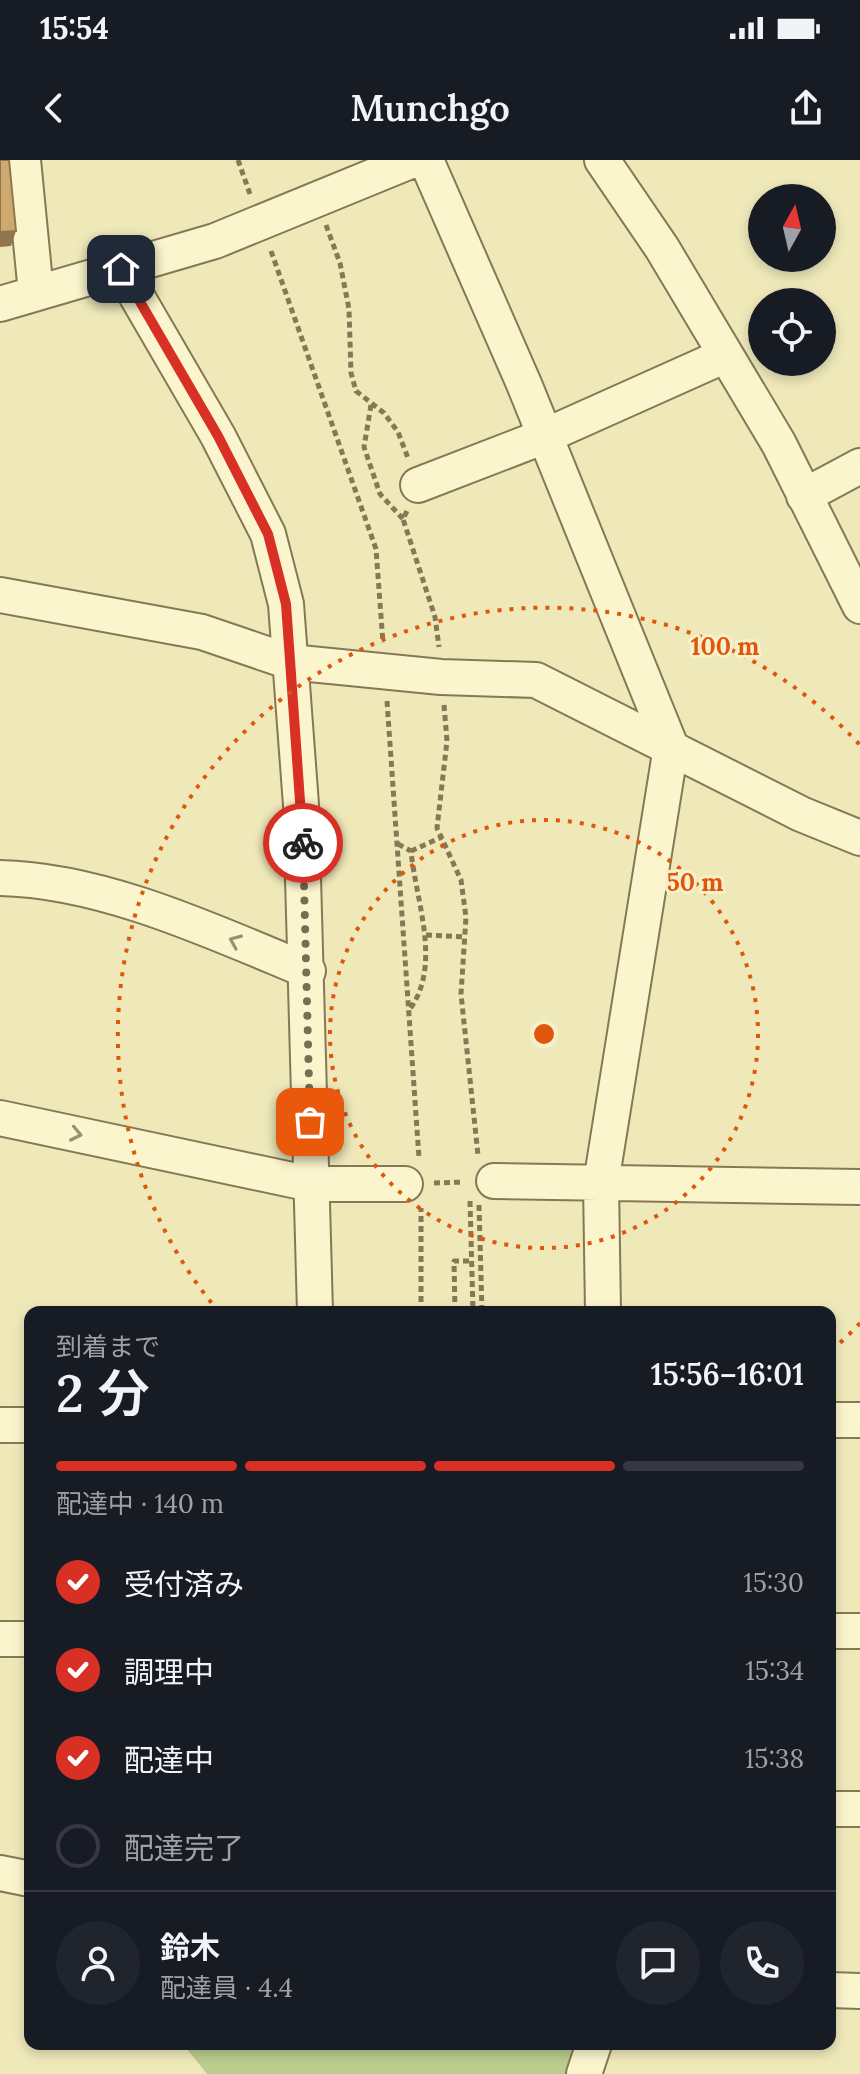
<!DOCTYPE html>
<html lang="ja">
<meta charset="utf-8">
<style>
:root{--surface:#171b24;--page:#20242c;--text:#f1f3f6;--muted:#9ea1a6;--line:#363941;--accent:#d93025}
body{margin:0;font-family:Lora,"Noto Sans JP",serif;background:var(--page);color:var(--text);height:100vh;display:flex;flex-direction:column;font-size:30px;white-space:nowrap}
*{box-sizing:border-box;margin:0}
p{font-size:26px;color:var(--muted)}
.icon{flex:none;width:44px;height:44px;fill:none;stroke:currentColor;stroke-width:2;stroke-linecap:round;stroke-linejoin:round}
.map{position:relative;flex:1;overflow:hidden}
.sheet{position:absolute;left:24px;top:1146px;width:812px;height:744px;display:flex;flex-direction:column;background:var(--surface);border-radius:16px;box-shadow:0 4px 12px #0003}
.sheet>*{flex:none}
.needle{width:52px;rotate:8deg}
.tools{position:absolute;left:748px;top:24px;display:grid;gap:16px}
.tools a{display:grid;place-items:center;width:88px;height:88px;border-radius:50%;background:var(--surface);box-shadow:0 4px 12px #0003;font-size:40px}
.pin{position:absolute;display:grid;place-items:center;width:68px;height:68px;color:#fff;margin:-34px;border-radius:16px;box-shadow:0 4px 12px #0006}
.courier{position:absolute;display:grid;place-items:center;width:80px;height:80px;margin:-40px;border:6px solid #d93025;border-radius:50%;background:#fff;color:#222;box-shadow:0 2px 10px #0007}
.head em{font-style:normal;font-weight:600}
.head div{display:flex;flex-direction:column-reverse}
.head{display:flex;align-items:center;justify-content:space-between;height:136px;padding:0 32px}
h1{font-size:52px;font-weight:600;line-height:60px}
.bar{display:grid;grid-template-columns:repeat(4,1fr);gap:12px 8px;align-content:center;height:96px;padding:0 32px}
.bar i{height:10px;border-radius:6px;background:var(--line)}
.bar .on{background:var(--accent)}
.bar p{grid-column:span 4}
.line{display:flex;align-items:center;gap:20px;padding:0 32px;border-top:2px solid var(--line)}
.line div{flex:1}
.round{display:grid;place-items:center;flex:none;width:84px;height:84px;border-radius:42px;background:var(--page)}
ol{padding:0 32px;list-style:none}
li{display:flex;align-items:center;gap:24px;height:88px}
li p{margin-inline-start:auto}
li .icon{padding:8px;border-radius:50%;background:var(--accent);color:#fff;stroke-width:4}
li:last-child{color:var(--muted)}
li i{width:44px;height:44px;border:4px solid var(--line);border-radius:50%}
.status{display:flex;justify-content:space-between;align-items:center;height:56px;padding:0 40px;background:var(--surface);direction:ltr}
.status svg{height:22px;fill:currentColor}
header{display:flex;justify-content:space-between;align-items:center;height:104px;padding:0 32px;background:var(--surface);font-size:36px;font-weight:600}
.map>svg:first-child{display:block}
.green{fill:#bacd8f}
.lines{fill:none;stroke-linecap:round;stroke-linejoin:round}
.minor-casing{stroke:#867854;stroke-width:38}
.path{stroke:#867854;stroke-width:5;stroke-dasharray:6 4;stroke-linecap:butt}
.minor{stroke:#faf5cd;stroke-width:34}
.shaded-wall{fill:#91764d}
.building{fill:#cfa86e;stroke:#91764d;stroke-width:2}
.oneway{stroke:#979074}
.done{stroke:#756e52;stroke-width:8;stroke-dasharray:0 14.4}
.route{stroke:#d93025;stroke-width:10}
.ring{fill:none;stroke:#df570d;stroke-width:4;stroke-dasharray:4 8}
.centre{fill:#df570d;stroke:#f6f1ca;stroke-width:4}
.ring-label{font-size:24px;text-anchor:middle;font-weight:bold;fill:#df570d;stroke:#f6f1ca;stroke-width:6;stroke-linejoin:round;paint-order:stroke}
</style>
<div class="status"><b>15:54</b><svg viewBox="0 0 49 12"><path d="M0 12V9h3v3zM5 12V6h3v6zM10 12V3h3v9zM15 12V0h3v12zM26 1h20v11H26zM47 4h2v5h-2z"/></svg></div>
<header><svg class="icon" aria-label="back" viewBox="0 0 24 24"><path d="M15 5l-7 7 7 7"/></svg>Munchgo<svg class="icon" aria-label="share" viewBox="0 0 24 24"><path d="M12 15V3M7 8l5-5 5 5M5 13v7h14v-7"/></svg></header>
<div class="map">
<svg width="860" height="1914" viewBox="0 0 860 1914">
<rect width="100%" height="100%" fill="#efe9ba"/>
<path class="green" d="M183,1884h403l-11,30h-368z"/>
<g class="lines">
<defs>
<path id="minor" d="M23,0l13,133
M426,0l98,224 147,363 -70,436 2,129
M602,0l60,88 117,196 81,162
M121,109l97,167 50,98 18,70 15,201 14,507
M0,144l215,-63 198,-81
M418,325l127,-49 181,-81
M804,336l56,-30
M0,435l202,37 88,30 151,15 95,3 265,134 59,24
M0,718c103,2 214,54 308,93
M0,958l311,66h94
M494,1021l366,6
M830,1260h30
M0,1265h30
M830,1471h30
M0,1479h30
M830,1649h30
M0,1713l30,6
M830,1830l30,1
M584,1914l10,-30"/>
</defs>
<use href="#minor" class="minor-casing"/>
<path class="path" d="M238,0l13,37
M326,65l14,38 9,46 2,64 5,18 28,22 14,19 10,26
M271,91l105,298 7,94
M371,245l-7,42 16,47 23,25
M407,351l-4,8 32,98 4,30
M387,541l32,457
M444,545l3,36 -10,87 24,52 5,37 -5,77 17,161
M398,684l13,7c5,51 31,113 -1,158
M411,691l31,-14
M426,775l39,2
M434,1023l30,-1
M470,1041l3,111
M479,1045l3,107
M421,1152v-104
M455,1152l-1,-51h17"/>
<use href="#minor" class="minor"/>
</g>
<path class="shaded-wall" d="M16,71l-5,15 -11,1v-15z"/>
<path class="building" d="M0,0h9l7,71 -16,1z"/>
<defs><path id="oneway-chevron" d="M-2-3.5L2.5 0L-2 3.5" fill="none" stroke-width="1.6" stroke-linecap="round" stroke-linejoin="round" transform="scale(2)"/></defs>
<g class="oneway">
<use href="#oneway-chevron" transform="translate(235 781) rotate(-157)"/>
<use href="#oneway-chevron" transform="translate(76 974) rotate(12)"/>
</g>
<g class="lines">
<path class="done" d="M303,683l7,279"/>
<path class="route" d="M121,109l97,167 50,98 18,70 17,239"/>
</g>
<g class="ring">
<circle cx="544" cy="874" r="214"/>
<path d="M860 1163A428 428 0 0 1 830 1192M219 1152A428 428 0 0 1 860 585"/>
</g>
<circle cx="544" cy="874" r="12" class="centre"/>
<g class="ring-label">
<text x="725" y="495">100 m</text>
<text x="695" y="731">50 m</text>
</g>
</svg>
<div class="tools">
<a><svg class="needle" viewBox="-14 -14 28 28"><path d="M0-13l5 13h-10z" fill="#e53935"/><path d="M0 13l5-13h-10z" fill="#9ea1a6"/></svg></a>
<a><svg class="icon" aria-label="locate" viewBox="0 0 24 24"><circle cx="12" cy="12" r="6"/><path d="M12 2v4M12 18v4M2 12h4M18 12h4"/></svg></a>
</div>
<div class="pin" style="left:310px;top:962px;background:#ea580c"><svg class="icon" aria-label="bag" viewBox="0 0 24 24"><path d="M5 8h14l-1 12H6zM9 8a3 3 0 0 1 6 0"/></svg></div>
<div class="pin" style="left:121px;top:109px;background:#1f2937"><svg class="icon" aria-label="home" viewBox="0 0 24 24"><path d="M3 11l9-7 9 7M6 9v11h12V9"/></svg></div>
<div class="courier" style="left:303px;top:683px"><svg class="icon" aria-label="bike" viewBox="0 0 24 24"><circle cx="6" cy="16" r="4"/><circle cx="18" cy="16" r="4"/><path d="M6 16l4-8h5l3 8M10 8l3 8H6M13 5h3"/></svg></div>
<section class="sheet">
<div class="head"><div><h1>2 分</h1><p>到着まで</p></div><em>15:56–16:01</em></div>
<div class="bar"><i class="on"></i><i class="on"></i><i class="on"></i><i></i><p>配達中 · 140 m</p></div>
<ol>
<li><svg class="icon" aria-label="check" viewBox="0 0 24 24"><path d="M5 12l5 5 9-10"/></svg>受付済み<p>15:30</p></li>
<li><svg class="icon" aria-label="check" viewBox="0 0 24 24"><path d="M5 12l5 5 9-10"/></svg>調理中<p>15:34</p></li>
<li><svg class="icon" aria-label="check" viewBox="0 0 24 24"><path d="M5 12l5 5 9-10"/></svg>配達中<p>15:38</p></li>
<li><i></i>配達完了</li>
</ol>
<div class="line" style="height:144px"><a class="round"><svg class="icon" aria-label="person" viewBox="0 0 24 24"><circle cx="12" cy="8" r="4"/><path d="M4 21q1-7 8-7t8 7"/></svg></a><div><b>鈴木</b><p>配達員 · 4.4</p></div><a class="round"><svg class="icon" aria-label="chat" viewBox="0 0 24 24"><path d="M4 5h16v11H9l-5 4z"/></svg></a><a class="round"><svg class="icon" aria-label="phone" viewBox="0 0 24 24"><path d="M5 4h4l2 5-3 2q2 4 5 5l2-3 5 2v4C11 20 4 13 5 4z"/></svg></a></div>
</section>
</div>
